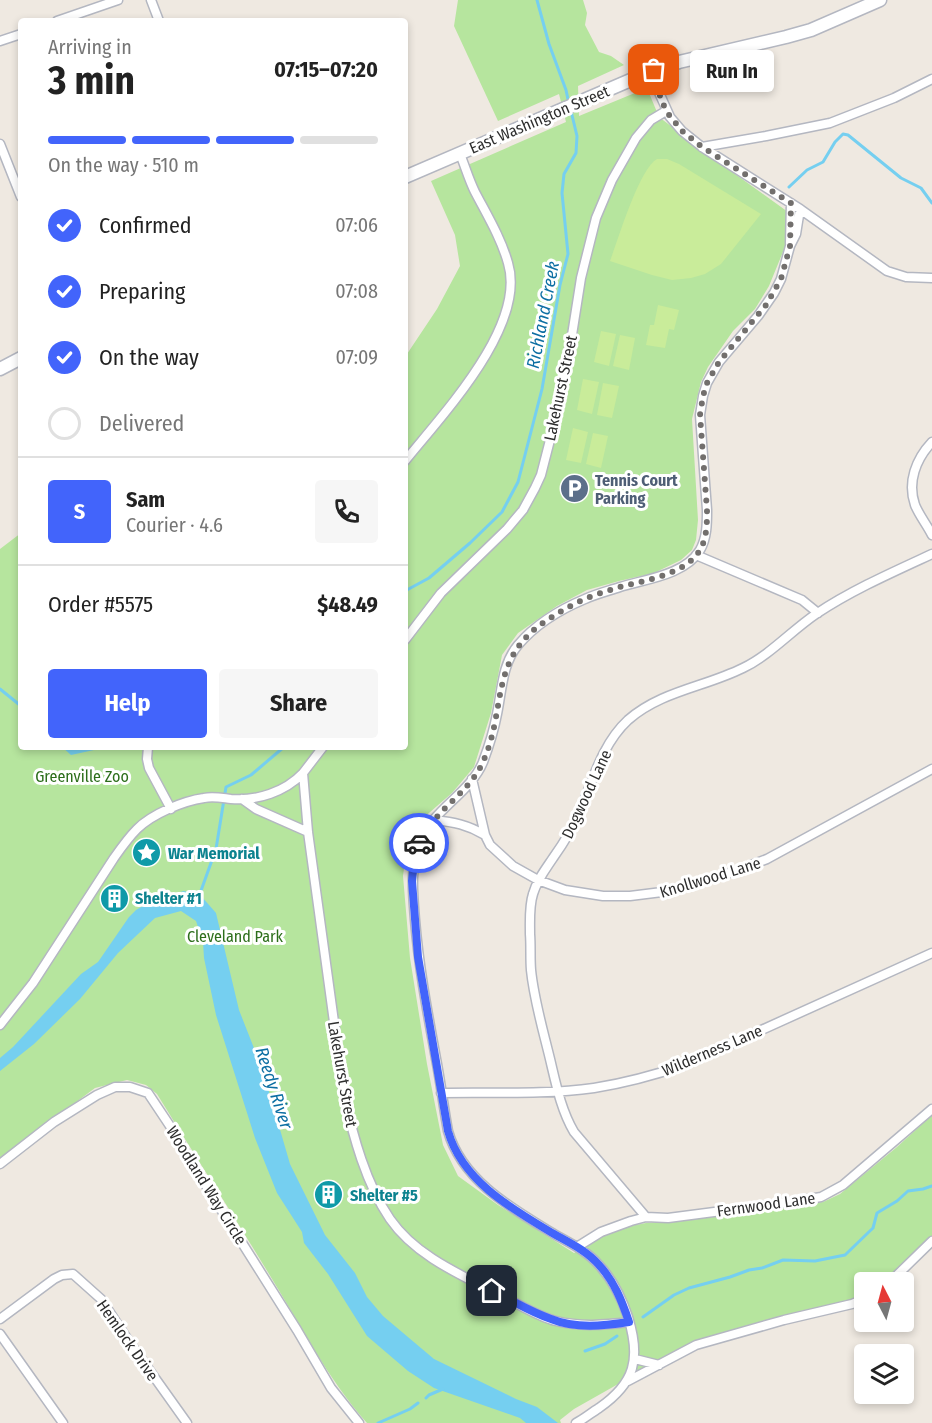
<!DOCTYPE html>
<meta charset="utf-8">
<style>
:root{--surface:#fff;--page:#f6f6f6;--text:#222;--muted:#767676;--line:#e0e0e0;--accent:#4264fb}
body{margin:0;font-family:"Fira Sans Condensed",sans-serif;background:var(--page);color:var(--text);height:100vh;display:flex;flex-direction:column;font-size:22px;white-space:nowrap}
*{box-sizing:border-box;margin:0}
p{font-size:20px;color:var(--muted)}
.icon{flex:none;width:33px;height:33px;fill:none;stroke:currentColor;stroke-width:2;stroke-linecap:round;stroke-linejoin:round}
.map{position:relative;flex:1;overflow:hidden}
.panel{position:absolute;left:18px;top:18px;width:390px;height:732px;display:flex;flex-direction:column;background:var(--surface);border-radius:6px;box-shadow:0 3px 9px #0003}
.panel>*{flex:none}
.needle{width:39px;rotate:354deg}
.tools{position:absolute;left:854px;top:1272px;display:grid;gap:12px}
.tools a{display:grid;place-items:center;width:60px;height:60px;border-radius:6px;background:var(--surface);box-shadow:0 3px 9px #0003;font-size:30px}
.pin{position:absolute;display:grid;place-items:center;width:51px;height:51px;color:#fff;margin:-26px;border-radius:12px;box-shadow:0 3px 9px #0006}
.courier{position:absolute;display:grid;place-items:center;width:60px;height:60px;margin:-30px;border:4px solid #4264fb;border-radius:50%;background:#fff;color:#222;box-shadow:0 2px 8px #0007}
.bubble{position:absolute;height:42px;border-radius:6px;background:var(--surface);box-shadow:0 3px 9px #0003;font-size:20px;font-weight:700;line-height:42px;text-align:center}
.head em{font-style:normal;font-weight:700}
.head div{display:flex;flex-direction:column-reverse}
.head{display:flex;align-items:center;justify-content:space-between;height:102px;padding:0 30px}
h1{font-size:39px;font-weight:700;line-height:45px}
.bar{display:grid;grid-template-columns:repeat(4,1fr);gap:9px 6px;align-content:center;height:72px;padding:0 30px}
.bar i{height:8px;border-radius:4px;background:var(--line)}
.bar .on{background:var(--accent)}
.bar p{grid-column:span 4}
.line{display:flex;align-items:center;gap:15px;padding:0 30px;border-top:2px solid var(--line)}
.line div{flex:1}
.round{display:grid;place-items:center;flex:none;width:63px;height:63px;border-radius:6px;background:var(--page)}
ol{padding:0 30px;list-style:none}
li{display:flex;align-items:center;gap:18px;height:66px}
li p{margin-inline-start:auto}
li .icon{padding:6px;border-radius:50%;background:var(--accent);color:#fff;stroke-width:4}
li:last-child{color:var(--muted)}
li i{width:33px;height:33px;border:3px solid var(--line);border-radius:50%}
.cta{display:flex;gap:12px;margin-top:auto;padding:12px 30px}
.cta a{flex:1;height:69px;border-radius:6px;background:var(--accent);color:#fff;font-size:24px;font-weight:700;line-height:69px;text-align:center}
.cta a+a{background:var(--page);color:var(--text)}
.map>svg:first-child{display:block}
.green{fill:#b6e59e}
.pitch{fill:#c9ec9a}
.water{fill:#75cff0}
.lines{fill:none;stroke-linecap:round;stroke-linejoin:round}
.stream{stroke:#75cff0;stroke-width:3}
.street-casing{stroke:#b4b7c1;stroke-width:11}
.secondary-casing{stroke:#b4b7c1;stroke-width:15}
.street{stroke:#fff;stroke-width:8}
.secondary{stroke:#fff;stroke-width:12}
.done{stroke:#726f6d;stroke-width:6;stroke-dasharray:0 10.8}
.route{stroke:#4264fb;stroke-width:8}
.labels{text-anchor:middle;stroke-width:6;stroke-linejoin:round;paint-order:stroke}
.street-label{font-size:16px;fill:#2e2e2e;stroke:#fff}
.service-label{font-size:16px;font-weight:bold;fill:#4e5e75;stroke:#fff;text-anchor:start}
.park-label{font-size:16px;fill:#2c6e1b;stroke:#fff}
.culture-label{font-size:16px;font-weight:bold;fill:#0d838f;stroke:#fff;text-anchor:start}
.water-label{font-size:18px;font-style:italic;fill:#0d6fa3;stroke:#fff}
</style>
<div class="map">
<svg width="932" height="1423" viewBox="0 0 932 1423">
<rect width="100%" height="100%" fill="#efe9e1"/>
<path class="green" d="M458,0h125l4,13 -2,12 14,27 12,4 13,9 -46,21 1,30 68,-28 12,29 58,44 71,51 -1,30 -18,44 -14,23 -22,22 -25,36 -7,15 -9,37 6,101 -2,20 -4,10 -11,10 -27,13 -35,8 -32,9 -30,16 -39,27 -16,22 -11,58 -17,54 -22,26 -30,26 -16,33 -3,24 7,82 17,106 16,81 15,31 40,29 76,48 23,-14 28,-12 21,-4 52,-4 125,-17 17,-8 57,-47 35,-32v121l-46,46h-22v13l-7,4 -71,17 -136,50 -76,43 -14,11 1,3h-194c-40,-45 -67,-99 -98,-149 -37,-61 -75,-120 -112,-180l-11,-9 -19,-5 -32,8 -95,71v-610l21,-16v214h384v-390l32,-48 23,-43 -5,-31 -24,-54 135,-59 -7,-28 -61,27 -44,-95z"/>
<path class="pitch" d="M657,159h10l12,5 82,50 -40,50 -16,10 -14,4 -19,2 -20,-5 -42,-14c8,-21 29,-92 47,-102z
M658,305l21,5 -5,20 -5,-1 -4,19 -19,-3 4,-20h4z
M601,331l15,3 -7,32 -15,-4z
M620,335l15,3 -6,32 -16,-4z
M583,379l16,3 -7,32 -15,-4z
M603,383l16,3 -7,32 -15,-3z
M573,428l15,4 -7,31 -15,-3z
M593,433l15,3 -7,32 -15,-4z"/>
<path class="water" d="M62,747h33l-1,3 -23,5z
M184,891l18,6 14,16 23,97 24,61 27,93 35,71 30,38 12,24 16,19 51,43 82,40 21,8 21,16h-32l-6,-5 -86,-30 -26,-17 -41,-35 -39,-62 -24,-31 -2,-11 -25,-39 -22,-55 -39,-123 -12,-57 -1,-16 -7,-21 -15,-10 -26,7 -37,35 -38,46 -46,45 -34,27v-13l13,-11 68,-73 17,-12 31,-45 7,-7 19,-11z"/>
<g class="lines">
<path class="stream" d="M537,0l12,44 17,46 3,14
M789,187l18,-17 16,-8 12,-20 8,-8 5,1 53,43 20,10 11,15
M405,591l24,-13 41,-35 32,-31 16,-30 24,-93 18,-104 8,-31 -6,-61 2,-19 12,-21 1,-17 -6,-25
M0,689l21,17
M198,899l18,-50 10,-62 25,-12 33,-28
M643,1317l31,-22 15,-7 41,-11 19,-7 13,-2 21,-8 32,1 30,-6 28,-27 4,-15 20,-12 11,-10 15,-2 9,-3
M585,1351l20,-7 12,-8
M426,1398l3,-3 14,-6
M378,1423l32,-14 8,-6"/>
<defs>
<path id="street" d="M151,0l8,21
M57,21l61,-21
M0,41l21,-7
M654,70l3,18 13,29 12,14 20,16 98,62 87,62 19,6 26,1
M0,144l21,53
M702,147l64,-11 64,-13 64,-25 38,-19
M790,243l1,-40
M932,442c-16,17 -25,40 -17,63 4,10 12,20 17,30
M405,461c37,-46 122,-135 103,-198 -7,-25 -21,-48 -33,-71 -6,-12 -10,-26 -15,-38
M696,555l106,45 16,13
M405,640l36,-47 66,-64 16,-19 12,-22 6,-13 9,-35 22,-105 9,-57 15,-60 16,-38 24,-42 15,-18 15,-9
M148,747l-1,12 2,9 22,41
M323,747l-20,26 5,59 36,263c9,41 22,89 46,124 27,39 76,58 116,79 16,8 33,19 50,23 25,6 48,4 73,1
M472,779l13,56 5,10 23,21 25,14 27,10 38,6h27l40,-5 66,-20 31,-12 165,-90
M242,799l14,10 52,23
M434,820c20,2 34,5 51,15
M0,1025l33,-42 81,-125c7,-10 14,-20 23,-29 15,-15 46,-28 67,-31 9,-2 18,0 27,1 26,2 54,-7 72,-26
M441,1093c51,-1 103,2 153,-5 31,-5 61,-13 90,-23l248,-112
M0,1164l54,-42 43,-27 18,-8h15l18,6 22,33 23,39 104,165 34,58 28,35
M646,1217l-72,-85c-13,-22 -18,-48 -24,-73 -7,-29 -16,-59 -19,-89 -1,-12 0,-24 -1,-36 0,-13 -1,-28 3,-40 4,-14 12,-24 20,-36 10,-14 20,-30 27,-47 13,-31 22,-67 48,-91 33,-29 77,-33 115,-52 27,-13 48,-37 73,-54 36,-24 77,-42 116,-60
M577,1247l24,-15 30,-11 15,-4 22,1 123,-16 30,-5 22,-12 89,-76
M890,1282l42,-41
M0,1319l54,-40 8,-4 11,-1 28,25 29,44 57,80
M0,1334l63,89
M635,1359l24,6
M628,1381l68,-36 88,-25 68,-16 12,-5
M576,1423c8,-4 15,-10 23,-15 36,-25 42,-49 29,-91 -6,-18 -15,-37 -29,-52 -12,-14 -29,-22 -45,-31 -41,-25 -92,-53 -106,-103 -4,-22 -7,-45 -11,-67 -9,-49 -18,-95 -22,-144 -2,-26 -5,-51 4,-76 12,-34 51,-50 64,-82 6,-16 11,-32 14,-48 5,-24 5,-50 21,-69 17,-20 43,-36 67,-46 11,-5 23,-8 35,-12 26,-8 65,-12 80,-37 7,-12 7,-27 7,-40l-7,-95 3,-19 4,-13 12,-21 39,-46 16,-23 7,-14 9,-33 6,-12 4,-25"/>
<path id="secondary" d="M405,177l249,-107 25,-8 107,-25 25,-7 69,-30
M0,369l21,-11"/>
</defs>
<use href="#street" class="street-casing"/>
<use href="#secondary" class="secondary-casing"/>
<use href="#street" class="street"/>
<use href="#secondary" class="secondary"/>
</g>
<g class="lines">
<path class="done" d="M419,843c14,-31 47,-48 62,-77 27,-54 6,-107 65,-145 12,-8 25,-16 39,-22 11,-5 23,-8 35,-12 25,-7 65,-12 80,-37 7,-12 7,-27 7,-40l-7,-95 3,-19 4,-13 12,-21 47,-57 15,-26 9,-33 1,-43 -89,-56 -20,-16 -16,-20 -9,-23 -3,-18"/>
<path class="route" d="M419,843l-5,19 -2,19 6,76 30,174c14,50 64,78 106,103 16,9 33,17 45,31 15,16 23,36 30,57 -26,4 -53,7 -78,-3 -21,-7 -39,-19 -59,-28"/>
</g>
<defs>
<symbol id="parking-disc" viewBox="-11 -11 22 22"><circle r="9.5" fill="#5c6f8a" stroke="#fff"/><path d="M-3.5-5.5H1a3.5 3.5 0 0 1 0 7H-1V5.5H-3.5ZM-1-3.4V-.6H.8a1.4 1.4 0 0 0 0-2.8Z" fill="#fff"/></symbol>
<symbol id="sight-disc" viewBox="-11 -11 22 22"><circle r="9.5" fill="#0f9aa8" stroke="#fff"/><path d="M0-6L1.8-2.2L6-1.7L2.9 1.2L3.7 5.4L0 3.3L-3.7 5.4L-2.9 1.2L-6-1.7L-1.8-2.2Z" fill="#fff"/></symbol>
<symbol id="building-disc" viewBox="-11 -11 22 22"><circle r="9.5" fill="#0f9aa8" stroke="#fff"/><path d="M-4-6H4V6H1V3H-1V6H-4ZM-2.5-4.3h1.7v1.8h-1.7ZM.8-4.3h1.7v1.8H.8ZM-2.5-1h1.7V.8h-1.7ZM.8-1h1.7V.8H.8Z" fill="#fff"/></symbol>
</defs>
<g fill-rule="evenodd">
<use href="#parking-disc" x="558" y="472" width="33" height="33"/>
<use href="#sight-disc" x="130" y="836" width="33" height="33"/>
<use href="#building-disc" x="98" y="882" width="33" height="33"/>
<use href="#building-disc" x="312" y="1178" width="33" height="33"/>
</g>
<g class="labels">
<g class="street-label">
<text transform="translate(539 119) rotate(-23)" y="6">East Washington Street</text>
<text transform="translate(560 388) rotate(-78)" y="6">Lakehurst Street</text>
<text transform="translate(586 794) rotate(-65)" y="6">Dogwood Lane</text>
<text transform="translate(710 877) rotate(-17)" y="6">Knollwood Lane</text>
<text transform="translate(712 1050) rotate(-23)" y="6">Wilderness Lane</text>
<text transform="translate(343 1074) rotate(80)" y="6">Lakehurst Street</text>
<text transform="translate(207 1185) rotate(58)" y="6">Woodland Way Circle</text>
<text transform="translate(766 1204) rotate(-8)" y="6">Fernwood Lane</text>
<text transform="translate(128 1340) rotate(55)" y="6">Hemlock Drive</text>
</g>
<g class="service-label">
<text x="595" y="486">Tennis Court<tspan x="595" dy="18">Parking</tspan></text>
</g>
<g class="park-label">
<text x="82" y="782">Greenville Zoo</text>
<text x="235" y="942">Cleveland Park</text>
</g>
<g class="culture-label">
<text x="168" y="859">War Memorial</text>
<text x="135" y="904">Shelter #1</text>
<text x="350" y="1201">Shelter #5</text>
</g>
<g class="water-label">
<text transform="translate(543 315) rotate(-79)" y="6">Richland Creek</text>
<text transform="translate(274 1088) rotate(72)" y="6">Reedy River</text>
</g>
</g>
</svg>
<div class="tools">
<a><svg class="needle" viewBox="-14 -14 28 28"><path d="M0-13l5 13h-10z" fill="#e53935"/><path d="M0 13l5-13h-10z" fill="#767676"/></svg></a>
<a><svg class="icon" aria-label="layers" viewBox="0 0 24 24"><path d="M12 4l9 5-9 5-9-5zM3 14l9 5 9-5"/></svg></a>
</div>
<div class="pin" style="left:654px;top:70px;background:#ea580c"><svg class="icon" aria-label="bag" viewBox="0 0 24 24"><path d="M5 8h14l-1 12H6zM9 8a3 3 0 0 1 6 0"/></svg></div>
<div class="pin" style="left:492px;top:1291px;background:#1f2937"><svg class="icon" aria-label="home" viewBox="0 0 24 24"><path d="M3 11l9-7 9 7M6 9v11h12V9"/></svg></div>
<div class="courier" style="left:419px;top:843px"><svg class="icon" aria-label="car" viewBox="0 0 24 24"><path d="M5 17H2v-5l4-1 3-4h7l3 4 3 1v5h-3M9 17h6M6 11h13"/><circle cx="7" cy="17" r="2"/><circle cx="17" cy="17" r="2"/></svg></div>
<div class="bubble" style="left:690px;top:50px;width:84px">Run In</div>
<section class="panel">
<div class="head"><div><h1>3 min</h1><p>Arriving in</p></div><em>07:15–07:20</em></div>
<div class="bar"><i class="on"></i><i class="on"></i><i class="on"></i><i></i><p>On the way · 510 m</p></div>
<ol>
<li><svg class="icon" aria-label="check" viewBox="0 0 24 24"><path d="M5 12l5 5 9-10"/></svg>Confirmed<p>07:06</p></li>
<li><svg class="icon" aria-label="check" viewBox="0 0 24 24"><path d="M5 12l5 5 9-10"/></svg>Preparing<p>07:08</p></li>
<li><svg class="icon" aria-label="check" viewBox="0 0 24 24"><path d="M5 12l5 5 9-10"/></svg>On the way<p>07:09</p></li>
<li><i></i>Delivered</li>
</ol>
<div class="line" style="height:108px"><b class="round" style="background:var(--accent);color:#fff">S</b><div><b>Sam</b><p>Courier · 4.6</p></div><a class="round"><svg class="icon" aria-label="phone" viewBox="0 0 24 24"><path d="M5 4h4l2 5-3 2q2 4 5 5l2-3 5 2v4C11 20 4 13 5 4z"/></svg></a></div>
<div class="line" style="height:78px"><div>Order #5575</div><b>$48.49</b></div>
<div class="cta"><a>Help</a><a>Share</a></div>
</section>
</div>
